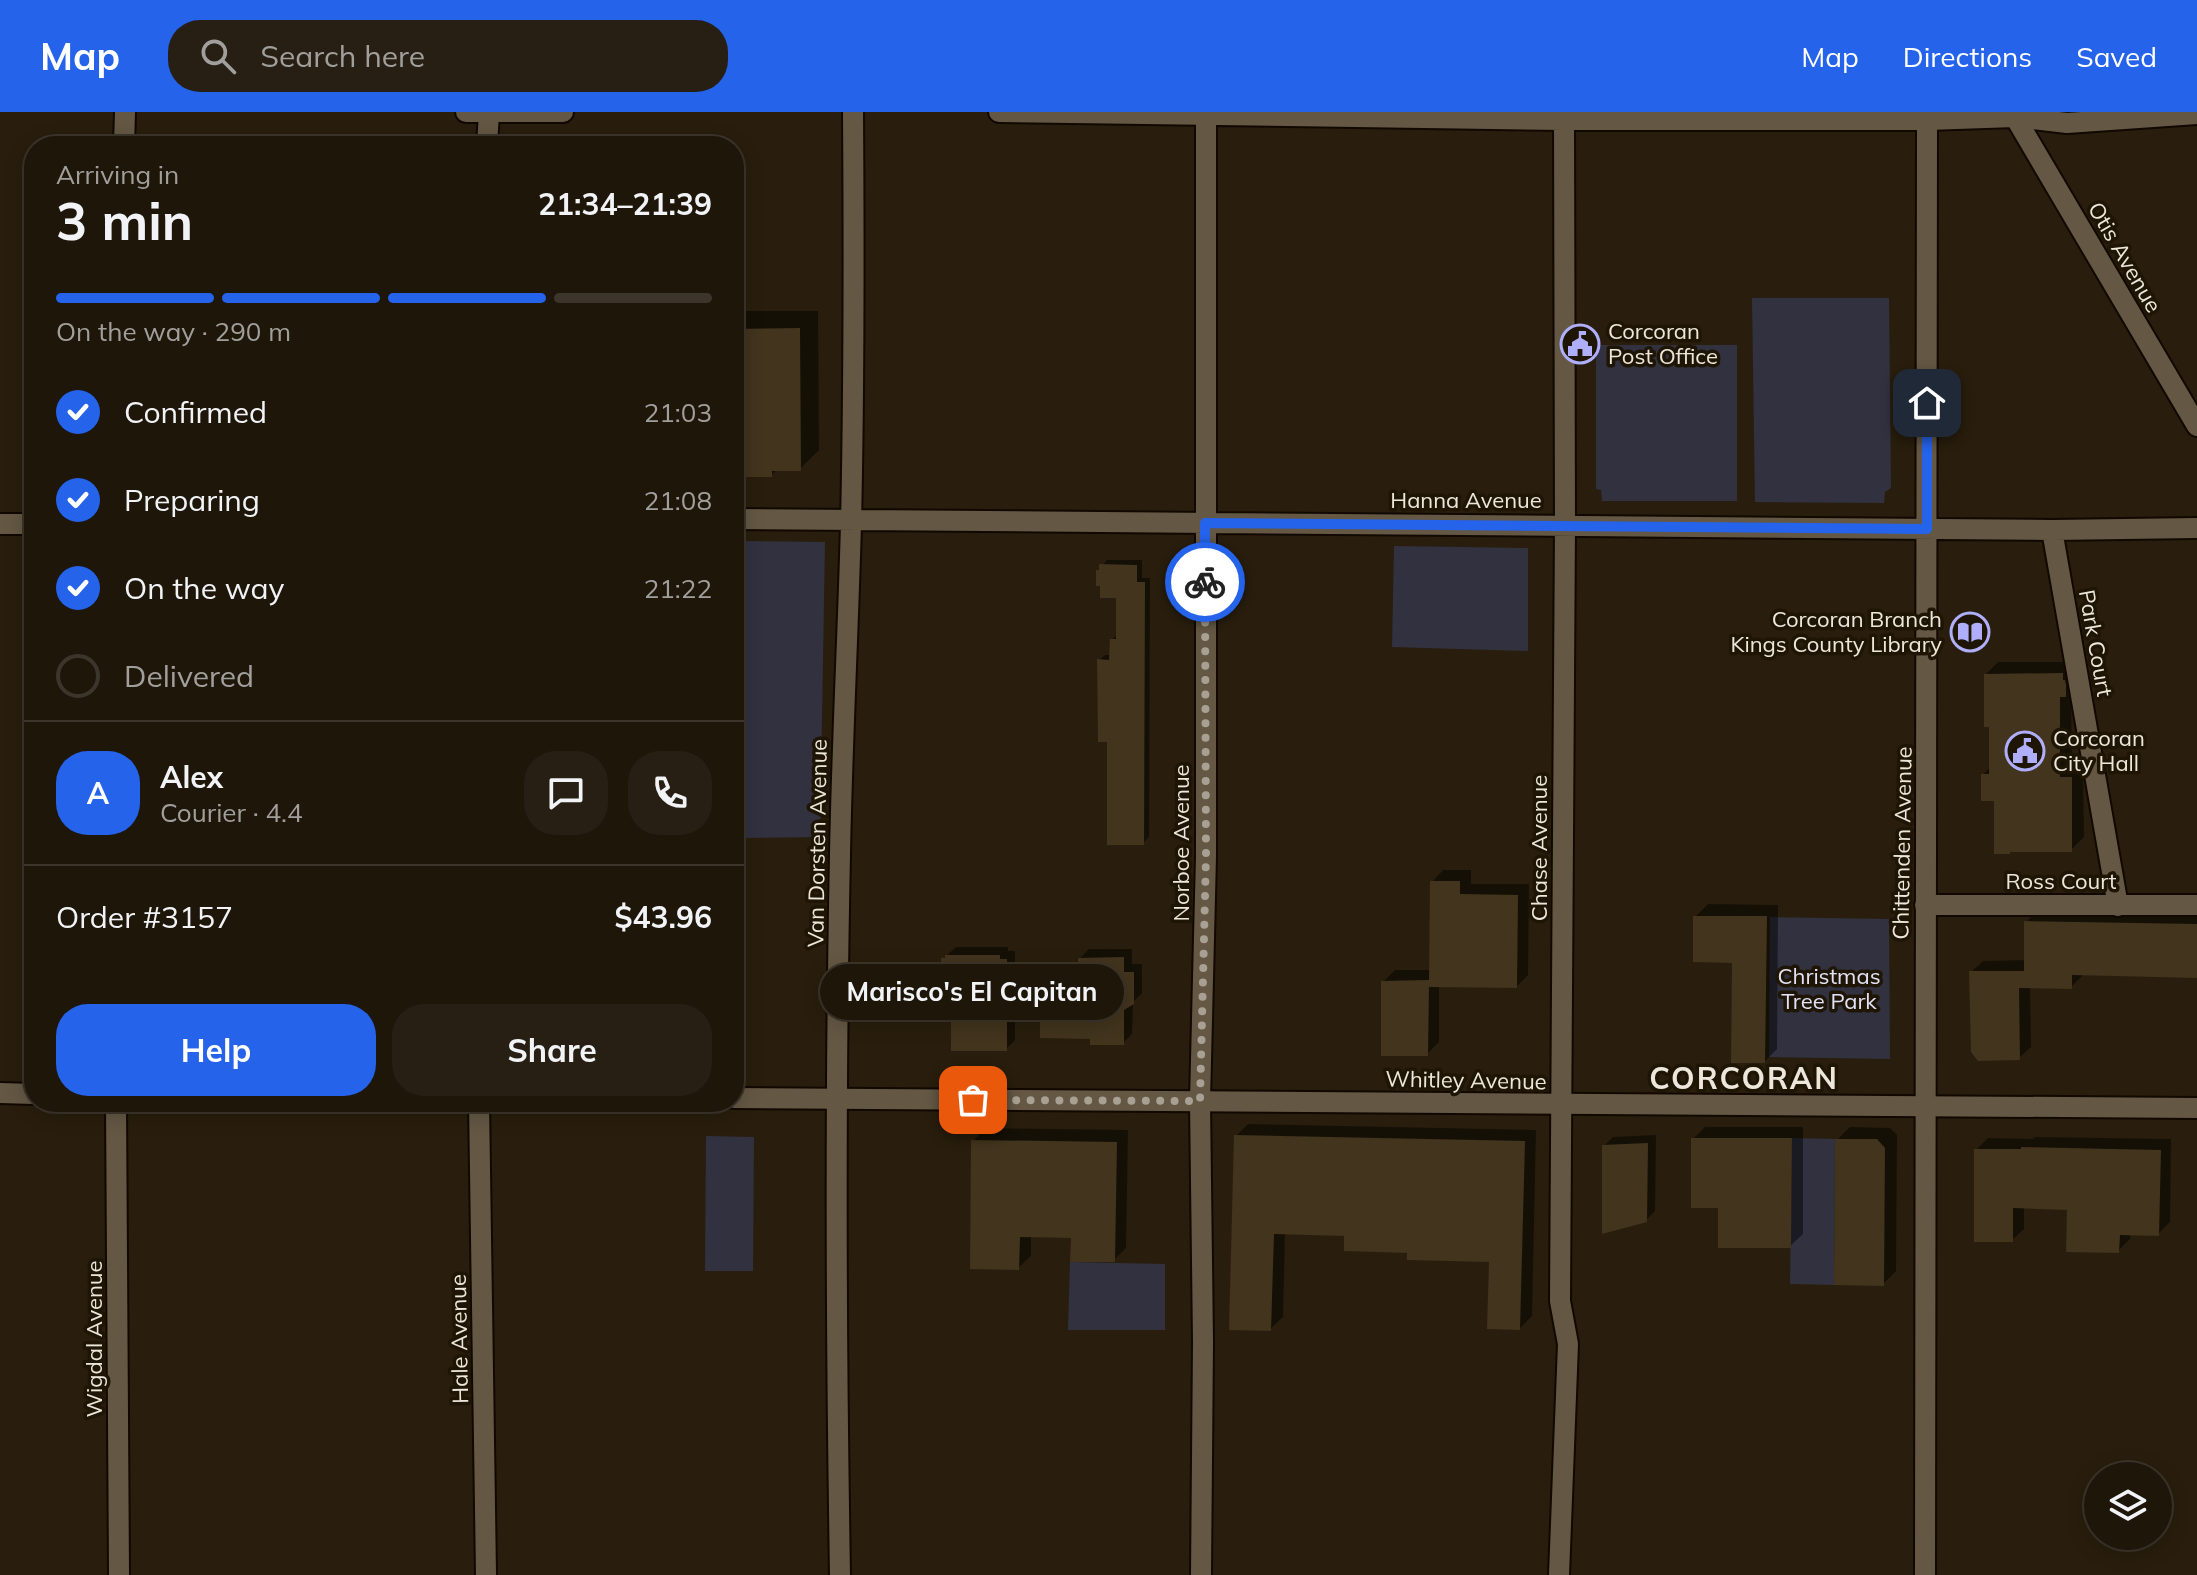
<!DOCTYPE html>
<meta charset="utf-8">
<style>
:root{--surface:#1f160a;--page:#271f13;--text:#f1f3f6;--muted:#a19f9c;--line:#3c352b;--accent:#2563eb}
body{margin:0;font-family:Mulish,sans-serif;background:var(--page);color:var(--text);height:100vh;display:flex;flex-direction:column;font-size:30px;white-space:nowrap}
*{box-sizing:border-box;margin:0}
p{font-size:26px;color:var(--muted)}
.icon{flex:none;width:44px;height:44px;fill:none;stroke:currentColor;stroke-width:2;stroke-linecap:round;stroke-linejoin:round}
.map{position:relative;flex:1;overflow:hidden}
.panel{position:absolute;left:24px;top:24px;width:720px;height:976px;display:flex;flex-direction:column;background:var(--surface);border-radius:32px;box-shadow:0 4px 20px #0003,0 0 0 2px var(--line)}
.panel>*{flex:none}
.controls{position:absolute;left:2084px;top:1350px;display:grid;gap:16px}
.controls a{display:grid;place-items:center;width:88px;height:88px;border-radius:50%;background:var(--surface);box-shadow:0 4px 20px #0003,0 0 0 2px var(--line);font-size:40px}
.pin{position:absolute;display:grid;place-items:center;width:68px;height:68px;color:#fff;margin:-34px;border-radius:16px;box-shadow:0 4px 12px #0006}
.courier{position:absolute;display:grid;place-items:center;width:80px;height:80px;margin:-40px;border:6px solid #2563eb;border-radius:50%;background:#fff;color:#222;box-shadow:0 2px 10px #0007}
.bubble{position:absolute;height:56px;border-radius:28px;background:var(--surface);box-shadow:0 4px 20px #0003,0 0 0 2px var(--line);font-size:26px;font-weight:700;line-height:56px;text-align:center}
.overview em{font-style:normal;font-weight:700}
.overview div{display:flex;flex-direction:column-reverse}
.overview{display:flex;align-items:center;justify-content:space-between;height:136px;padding:0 32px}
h1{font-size:52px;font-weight:700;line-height:60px}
.bar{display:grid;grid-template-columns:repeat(4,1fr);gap:12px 8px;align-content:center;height:96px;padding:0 32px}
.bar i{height:10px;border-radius:6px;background:var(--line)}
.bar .current{background:var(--accent)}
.bar p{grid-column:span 4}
.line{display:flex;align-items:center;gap:20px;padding:0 32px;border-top:2px solid var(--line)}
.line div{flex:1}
.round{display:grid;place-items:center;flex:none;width:84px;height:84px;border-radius:32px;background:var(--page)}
ol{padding:0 32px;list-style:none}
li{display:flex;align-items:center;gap:24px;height:88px}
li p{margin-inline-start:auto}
li .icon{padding:8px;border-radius:50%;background:var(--accent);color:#fff;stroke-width:4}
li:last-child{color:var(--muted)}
li i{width:44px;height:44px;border:4px solid var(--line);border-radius:50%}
.primary-button{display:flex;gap:16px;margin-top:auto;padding:16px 32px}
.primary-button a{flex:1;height:92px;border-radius:32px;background:var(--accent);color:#fff;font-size:32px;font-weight:700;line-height:92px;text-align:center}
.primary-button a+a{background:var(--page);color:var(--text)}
header{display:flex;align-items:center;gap:48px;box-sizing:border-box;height:112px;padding:0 40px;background:var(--accent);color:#fff}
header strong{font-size:38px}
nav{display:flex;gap:44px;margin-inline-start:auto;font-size:28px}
.search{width:560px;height:72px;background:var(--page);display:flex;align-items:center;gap:20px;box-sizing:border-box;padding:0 28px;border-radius:32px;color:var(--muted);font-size:30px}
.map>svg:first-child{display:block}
.green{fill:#313140}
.shadow{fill:#0007}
.building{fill:#42341d}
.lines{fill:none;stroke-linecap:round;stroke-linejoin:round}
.minor-casing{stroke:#110800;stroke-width:24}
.tertiary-casing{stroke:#110800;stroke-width:24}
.minor{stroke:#645844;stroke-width:20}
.tertiary{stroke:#645844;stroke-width:20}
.done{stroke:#a8a093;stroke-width:8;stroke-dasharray:0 14.4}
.route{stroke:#2563eb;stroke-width:10}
.labels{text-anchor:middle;stroke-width:7;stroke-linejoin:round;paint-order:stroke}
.street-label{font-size:22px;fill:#ede6db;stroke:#1f1504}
.poi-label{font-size:22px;fill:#ede6db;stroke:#1f1504;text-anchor:start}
.park-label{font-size:22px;fill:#e1e2f7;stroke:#1f1504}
.district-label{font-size:30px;font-weight:bold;letter-spacing:2px;fill:#ede6db;stroke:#1f1504}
</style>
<header>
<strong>Map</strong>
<div class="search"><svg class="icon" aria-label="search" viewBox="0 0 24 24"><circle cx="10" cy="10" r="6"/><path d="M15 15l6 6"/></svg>Search here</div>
<nav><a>Map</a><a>Directions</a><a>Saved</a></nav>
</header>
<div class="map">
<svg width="2197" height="1463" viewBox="0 0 2197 1463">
<rect width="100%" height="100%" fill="#291e0d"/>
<path class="green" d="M1889,186l2,190 -6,4 -1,11 -129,-1 -3,-204z
M1596,233h141v156h-135l-1,-11 -5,-1z
M734,429l91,1 -5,295 -86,1z
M1394,434l134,2v103l-136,-4z
M1770,805l119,2 1,140 -121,-2z
M706,1024l48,1 -1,134h-48z
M1792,1026l43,1 -1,146 -44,-1z
M1070,1150l95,2v66h-97z"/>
<path class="shadow" d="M734,199h84l1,139 -19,19h-22l-7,6h-37z
M1107,448h35v18h8l-1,259 -6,6 -34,-103 -10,-80 6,-5h6l1,-15 6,-6v-38l-20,-25z
M1998,550h76l-3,27 1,77h11l1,71 -13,13h-59l-2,2 -14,-53 -13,-24 8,-9 -5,-92z
M1443,758h28v14h58l-1,91 -11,11 -78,-1v57l-12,12 -44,-72 12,-12h36l1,-88z
M1708,792l70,1 -1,144 -12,12 -31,-100 -39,-44z
M2038,798l159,3v63l-114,-1 -12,12 -41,-1 1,61 -12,11 -48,-86 12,-11 43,-1v-38z
M956,835h52v4h7v89l-9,9 -53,-56 -14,-22 4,-4v-8z
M1089,837h43v15h10v29l-9,9 -1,32 -9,9 -31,-6 -50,-32 9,-9h26v-25l3,-3v-10z
M1248,1012l288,6 -4,186 -12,12 -29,-68 -82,-9 -63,-17 -61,-2 -2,85 -13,12 -34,-193z
M1705,1015h98v107l-13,12 -70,-40 -27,-67z
M1850,1015l40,1 7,7 -1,136 -13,13 -46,-144z
M986,1016l142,2 -2,118 -12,12 -41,-24 -42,-1v21l-13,12 -45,-127z
M1656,1023l-1,76 -9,9 -42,-74 9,-9z
M2035,1025l136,2 -1,83 -12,12 -28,-1v6l-12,12 -49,-43 -45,-1v22l-12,11 -36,-90 12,-12 45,1z"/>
<path class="building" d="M800,216l1,143h-29v6h-38v-148z
M1099,452l38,1v17h8l-1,263h-37v-103h-9l-1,-83 12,1 1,-21h6v-41h-16v-12h-4v-16h3z
M2063,561v7h2l1,5v12h-6v80h12v75h-62v2h-16v-53h-13v-27h8v-47h-5v-53z
M1430,769h30v13l58,1 -1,93 -88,-1 -1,69h-47v-75l48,-1z
M1693,804h74l-2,147h-34l1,-100 -39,-1z
M2024,809l173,3v54l-125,-3v14l-53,-1 1,72 -42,1 -7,-9 -2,-81h55z
M945,843h55v4h7v92h-56v-56h-14v-24h4v-13h4z
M1124,845v15h10v32l-10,6v35h-34v-6l-50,-1v-34h35v-33h3v-13z
M1234,1023l291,6 -5,189 -33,-1 2,-67 -82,-2v-7l-63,-2v-15l-70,-2 -3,97 -42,-1z
M1691,1026h101l-1,110h-73v-40h-27z
M1835,1027h42l8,9 -1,138 -50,-1z
M971,1028l146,2 -2,120h-45l1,-24 -51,-1 -1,33 -49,-1z
M1648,1031l-1,79 -45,12v-89z
M2021,1035l140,3 -2,86 -39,-1 -1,18 -53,-1 1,-42 -54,-2v34h-39v-93h47z"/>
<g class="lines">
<defs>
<path id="minor" d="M466,0h97
M999,0l565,8h363l88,-3 52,6 130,-9
M124,34l1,-34
M487,34l2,-34
M734,407l1318,11 145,-2
M0,412h34
M2052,418l66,376
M1925,793h272
M116,990l3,473
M479,990l7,473
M840,1463c-4,-240 -5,-480 0,-721 2,-110 8,-220 11,-330 3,-137 3,-275 2,-412
M1201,1463l2,-233 -3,-241 6,-245v-744
M1559,1463l9,-231 -8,-43 5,-776 -1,-405
M1925,1463l2,-1455 -2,-8"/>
<path id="tertiary" d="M2012,0l185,314
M0,981l34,1
M734,986l1463,10"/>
</defs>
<use href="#minor" class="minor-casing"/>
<use href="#tertiary" class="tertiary-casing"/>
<use href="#minor" class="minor"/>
<use href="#tertiary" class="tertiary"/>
</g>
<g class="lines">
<path class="done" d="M973,988l227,1 6,-245 -1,-274"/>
<path class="route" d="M1205,470v-59l722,6v-126"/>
</g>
<defs>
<symbol id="civic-ring" viewBox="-11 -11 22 22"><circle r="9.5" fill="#1f1504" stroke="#afaefa" stroke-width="1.5"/><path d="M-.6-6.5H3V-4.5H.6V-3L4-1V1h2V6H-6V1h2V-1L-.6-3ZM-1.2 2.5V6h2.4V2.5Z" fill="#afaefa"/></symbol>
<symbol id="library-ring" viewBox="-11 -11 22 22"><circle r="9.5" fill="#1f1504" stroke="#afaefa" stroke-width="1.5"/><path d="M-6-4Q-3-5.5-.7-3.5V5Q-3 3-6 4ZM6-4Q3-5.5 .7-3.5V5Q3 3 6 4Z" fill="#afaefa"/></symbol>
</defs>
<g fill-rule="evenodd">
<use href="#civic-ring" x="1558" y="210" width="44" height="44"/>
<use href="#library-ring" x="1948" y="498" width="44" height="44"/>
<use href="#civic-ring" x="2003" y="617" width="44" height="44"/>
</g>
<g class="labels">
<g class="street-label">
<text transform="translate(2125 145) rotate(60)" y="8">Otis Avenue</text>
<text x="1466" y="396">Hanna Avenue</text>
<text transform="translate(2096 531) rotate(80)" y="8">Park Court</text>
<text transform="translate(817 731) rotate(-89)" y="8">Van Dorsten Avenue</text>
<text transform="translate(1181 731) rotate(-90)" y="8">Norboe Avenue</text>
<text transform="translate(1902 731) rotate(-89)" y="8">Chittenden Avenue</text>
<text transform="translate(1539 736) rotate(-90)" y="8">Chase Avenue</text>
<text x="2061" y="777">Ross Court</text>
<text transform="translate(1466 968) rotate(1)" y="8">Whitley Avenue</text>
<text transform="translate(94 1227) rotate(-90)" y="8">Wigdal Avenue</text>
<text transform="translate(459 1227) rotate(-91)" y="8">Hale Avenue</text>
</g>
<g class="poi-label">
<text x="1608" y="227">Corcoran<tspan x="1608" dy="25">Post Office</tspan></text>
<text x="1942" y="515" text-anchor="end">Corcoran Branch<tspan x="1942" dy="25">Kings County Library</tspan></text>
<text x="2053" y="634">Corcoran<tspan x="2053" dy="25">City Hall</tspan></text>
</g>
<g class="park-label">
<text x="1829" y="872">Christmas<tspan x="1829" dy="25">Tree Park</tspan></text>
</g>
<g class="district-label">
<text x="1744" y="977">CORCORAN</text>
</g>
</g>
</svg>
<div class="controls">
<a><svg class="icon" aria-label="layers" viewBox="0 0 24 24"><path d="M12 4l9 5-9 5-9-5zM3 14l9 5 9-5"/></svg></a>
</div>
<div class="pin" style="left:973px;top:988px;background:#ea580c"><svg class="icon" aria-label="bag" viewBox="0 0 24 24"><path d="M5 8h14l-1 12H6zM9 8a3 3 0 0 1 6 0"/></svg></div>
<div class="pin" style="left:1927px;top:291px;background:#1f2937"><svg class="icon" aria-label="home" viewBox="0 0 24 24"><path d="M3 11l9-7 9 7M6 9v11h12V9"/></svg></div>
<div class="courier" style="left:1205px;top:470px"><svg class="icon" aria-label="bike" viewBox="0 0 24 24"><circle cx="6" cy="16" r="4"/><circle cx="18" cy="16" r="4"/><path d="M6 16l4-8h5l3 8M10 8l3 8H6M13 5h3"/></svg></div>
<div class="bubble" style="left:820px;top:852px;width:304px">Marisco's El Capitan</div>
<section class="panel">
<div class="overview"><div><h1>3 min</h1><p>Arriving in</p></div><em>21:34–21:39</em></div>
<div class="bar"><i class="current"></i><i class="current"></i><i class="current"></i><i></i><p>On the way · 290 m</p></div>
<ol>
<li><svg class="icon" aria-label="check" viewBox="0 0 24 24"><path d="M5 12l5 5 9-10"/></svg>Confirmed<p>21:03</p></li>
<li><svg class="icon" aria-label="check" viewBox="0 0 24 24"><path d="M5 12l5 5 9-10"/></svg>Preparing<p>21:08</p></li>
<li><svg class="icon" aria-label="check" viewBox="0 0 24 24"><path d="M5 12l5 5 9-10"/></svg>On the way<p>21:22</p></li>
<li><i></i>Delivered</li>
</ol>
<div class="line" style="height:144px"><b class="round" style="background:var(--accent);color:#fff">A</b><div><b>Alex</b><p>Courier · 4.4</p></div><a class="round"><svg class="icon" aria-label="chat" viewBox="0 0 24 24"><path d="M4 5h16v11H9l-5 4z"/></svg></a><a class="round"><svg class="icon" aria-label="phone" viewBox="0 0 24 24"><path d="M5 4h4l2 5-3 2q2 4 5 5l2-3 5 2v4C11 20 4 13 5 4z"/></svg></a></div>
<div class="line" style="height:104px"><div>Order #3157</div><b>$43.96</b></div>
<div class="primary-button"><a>Help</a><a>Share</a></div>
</section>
</div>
